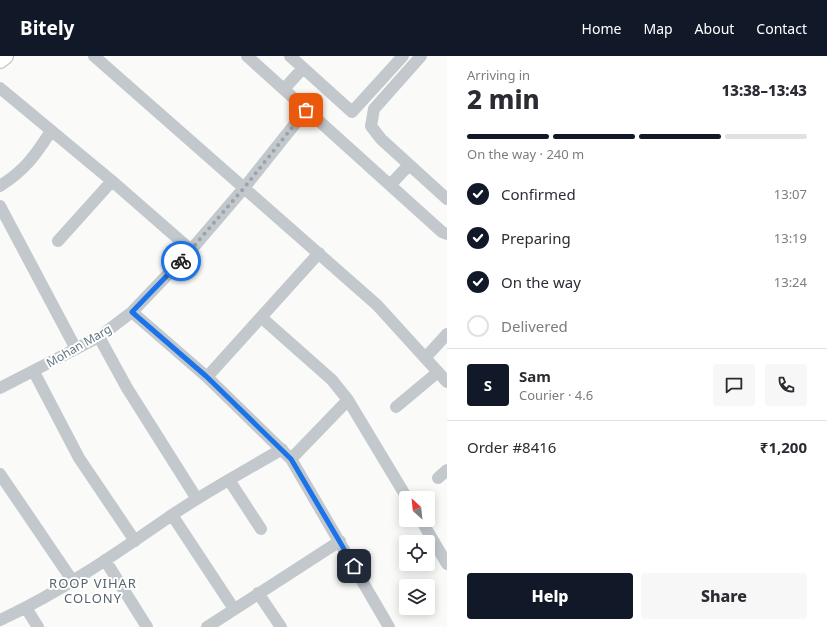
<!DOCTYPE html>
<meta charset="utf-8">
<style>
:root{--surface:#fff;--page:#f7f7f7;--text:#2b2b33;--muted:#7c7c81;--line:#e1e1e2;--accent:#111827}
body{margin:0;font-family:"Noto Sans",sans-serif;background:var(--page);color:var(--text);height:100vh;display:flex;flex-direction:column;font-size:15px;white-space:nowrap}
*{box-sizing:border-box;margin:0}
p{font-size:13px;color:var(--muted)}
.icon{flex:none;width:22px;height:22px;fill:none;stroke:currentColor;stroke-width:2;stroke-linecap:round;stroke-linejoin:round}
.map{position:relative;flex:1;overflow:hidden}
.drawer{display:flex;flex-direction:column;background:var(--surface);width:380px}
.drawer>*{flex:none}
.needle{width:26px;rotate:333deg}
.buttons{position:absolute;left:399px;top:435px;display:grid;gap:8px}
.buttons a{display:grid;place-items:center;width:36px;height:36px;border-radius:4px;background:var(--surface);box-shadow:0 2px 10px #0003;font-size:20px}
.pin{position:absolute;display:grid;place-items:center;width:34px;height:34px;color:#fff;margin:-17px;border-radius:8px;box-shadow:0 2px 6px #0006}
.courier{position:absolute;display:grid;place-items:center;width:40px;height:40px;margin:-20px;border:3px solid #1a73e8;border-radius:50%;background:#fff;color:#222;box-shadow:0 1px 5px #0007}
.headline em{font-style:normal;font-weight:800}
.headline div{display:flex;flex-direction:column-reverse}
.headline{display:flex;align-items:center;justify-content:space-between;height:68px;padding:0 20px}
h1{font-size:26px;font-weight:800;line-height:30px}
.bar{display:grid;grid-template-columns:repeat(4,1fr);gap:6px 4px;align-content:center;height:48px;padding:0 20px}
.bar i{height:5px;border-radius:3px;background:var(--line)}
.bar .active{background:var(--accent)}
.bar p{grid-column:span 4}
.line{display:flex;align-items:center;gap:10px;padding:0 20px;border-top:1px solid var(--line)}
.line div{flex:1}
.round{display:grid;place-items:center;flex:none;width:42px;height:42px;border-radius:4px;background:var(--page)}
ol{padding:0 20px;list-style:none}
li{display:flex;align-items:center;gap:12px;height:44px}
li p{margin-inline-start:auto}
li .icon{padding:4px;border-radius:50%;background:var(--accent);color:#fff;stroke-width:4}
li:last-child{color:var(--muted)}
li i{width:22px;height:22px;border:2px solid var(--line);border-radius:50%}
.cta{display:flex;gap:8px;margin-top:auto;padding:8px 20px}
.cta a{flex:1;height:46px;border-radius:4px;background:var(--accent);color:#fff;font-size:16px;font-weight:800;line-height:46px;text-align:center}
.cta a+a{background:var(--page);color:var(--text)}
header{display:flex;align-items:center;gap:24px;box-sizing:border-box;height:56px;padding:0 20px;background:var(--accent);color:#fff}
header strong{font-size:19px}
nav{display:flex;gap:22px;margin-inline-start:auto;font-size:14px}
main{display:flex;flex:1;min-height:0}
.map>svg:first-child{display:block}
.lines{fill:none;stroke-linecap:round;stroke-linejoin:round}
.secondary-casing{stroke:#b3babf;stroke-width:18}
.street{stroke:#c3c8cc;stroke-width:12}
.secondary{stroke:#fff;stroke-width:16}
.done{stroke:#99a4ac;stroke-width:4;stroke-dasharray:0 7.2}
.route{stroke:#1a73e8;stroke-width:5}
.labels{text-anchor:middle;stroke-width:4;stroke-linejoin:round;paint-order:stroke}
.street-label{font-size:12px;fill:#657683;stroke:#fff}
.neighbourhood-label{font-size:13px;letter-spacing:1px;fill:#57646e;stroke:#fff}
</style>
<header>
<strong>Bitely</strong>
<nav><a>Home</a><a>Map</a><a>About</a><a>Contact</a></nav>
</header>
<main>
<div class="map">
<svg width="447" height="571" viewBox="0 0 447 571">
<rect width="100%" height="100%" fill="#fafaf8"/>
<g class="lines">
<defs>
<path id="secondary" d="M0,4l5,-4"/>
</defs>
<use href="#secondary" class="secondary-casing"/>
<path class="street" d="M94,0l283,249 70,77
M247,0l195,176 5,2
M290,0l62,56 51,-56
M421,0l-47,53 -3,17 10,13 66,60
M0,32l112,93 79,69
M284,33l19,-21
M390,129l19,-20
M0,130c25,-16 35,-30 51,-55
M0,150l76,143
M58,185l54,-60
M132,256l75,65 84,82 98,168
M262,262l70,62 16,20 -57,59
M99,281l28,51 70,111
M425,302l22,-24
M34,316l45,86 56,83
M207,321l112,-124
M0,332l99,-51 33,-25 59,-62 53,-62 62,-78
M348,344l59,98
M396,351l42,-35
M0,418l72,106
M438,422l9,-8
M229,424l32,49
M172,459l62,94
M421,464l26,44
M105,504l42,67
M258,537l23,34
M26,552l12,19
M0,564c61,-28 117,-67 172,-105 35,-24 73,-44 110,-66
M207,571l133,-86"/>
<use href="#secondary" class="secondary"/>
</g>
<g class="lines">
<path class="done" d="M181,205l63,-73 62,-78"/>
<path class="route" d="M181,205l-49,51 75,65 84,82 63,107"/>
</g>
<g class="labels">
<g class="street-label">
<text transform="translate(79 290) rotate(-30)" y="4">Mohan Marg</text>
</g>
<g class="neighbourhood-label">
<text x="93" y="532">ROOP VIHAR<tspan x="93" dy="15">COLONY</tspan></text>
</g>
</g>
</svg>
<div class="buttons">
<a><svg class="needle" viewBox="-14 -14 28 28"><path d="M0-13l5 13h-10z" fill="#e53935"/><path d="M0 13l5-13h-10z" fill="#7c7c81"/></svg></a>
<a><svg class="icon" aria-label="locate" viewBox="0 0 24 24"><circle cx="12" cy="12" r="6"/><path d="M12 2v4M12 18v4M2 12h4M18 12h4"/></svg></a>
<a><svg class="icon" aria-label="layers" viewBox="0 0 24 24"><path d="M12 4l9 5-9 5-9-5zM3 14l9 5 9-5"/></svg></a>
</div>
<div class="pin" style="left:306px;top:54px;background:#ea580c"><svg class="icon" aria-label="bag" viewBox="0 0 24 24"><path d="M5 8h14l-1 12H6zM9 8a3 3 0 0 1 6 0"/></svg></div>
<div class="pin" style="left:354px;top:510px;background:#1f2937"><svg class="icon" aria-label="home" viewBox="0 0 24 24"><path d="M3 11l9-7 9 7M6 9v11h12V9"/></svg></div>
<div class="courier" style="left:181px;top:205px"><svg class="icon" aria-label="bike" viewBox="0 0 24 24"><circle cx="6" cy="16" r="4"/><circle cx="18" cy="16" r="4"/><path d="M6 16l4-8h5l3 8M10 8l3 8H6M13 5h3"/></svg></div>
</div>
<section class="drawer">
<div class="headline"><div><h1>2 min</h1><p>Arriving in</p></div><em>13:38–13:43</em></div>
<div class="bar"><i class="active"></i><i class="active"></i><i class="active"></i><i></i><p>On the way · 240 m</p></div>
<ol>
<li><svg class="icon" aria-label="check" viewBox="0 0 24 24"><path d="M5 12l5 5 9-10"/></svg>Confirmed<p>13:07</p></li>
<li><svg class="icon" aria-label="check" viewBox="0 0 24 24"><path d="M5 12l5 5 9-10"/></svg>Preparing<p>13:19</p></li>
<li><svg class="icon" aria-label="check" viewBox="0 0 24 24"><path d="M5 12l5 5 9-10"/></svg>On the way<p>13:24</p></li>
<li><i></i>Delivered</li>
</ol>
<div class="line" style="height:72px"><b class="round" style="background:var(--accent);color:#fff">S</b><div><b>Sam</b><p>Courier · 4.6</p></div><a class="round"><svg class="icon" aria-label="chat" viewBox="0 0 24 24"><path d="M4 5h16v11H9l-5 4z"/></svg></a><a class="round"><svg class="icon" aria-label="phone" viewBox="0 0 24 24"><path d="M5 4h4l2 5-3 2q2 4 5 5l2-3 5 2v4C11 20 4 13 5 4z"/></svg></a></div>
<div class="line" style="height:52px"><div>Order #8416</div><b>₹1,200</b></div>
<div class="cta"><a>Help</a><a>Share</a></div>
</section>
</main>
